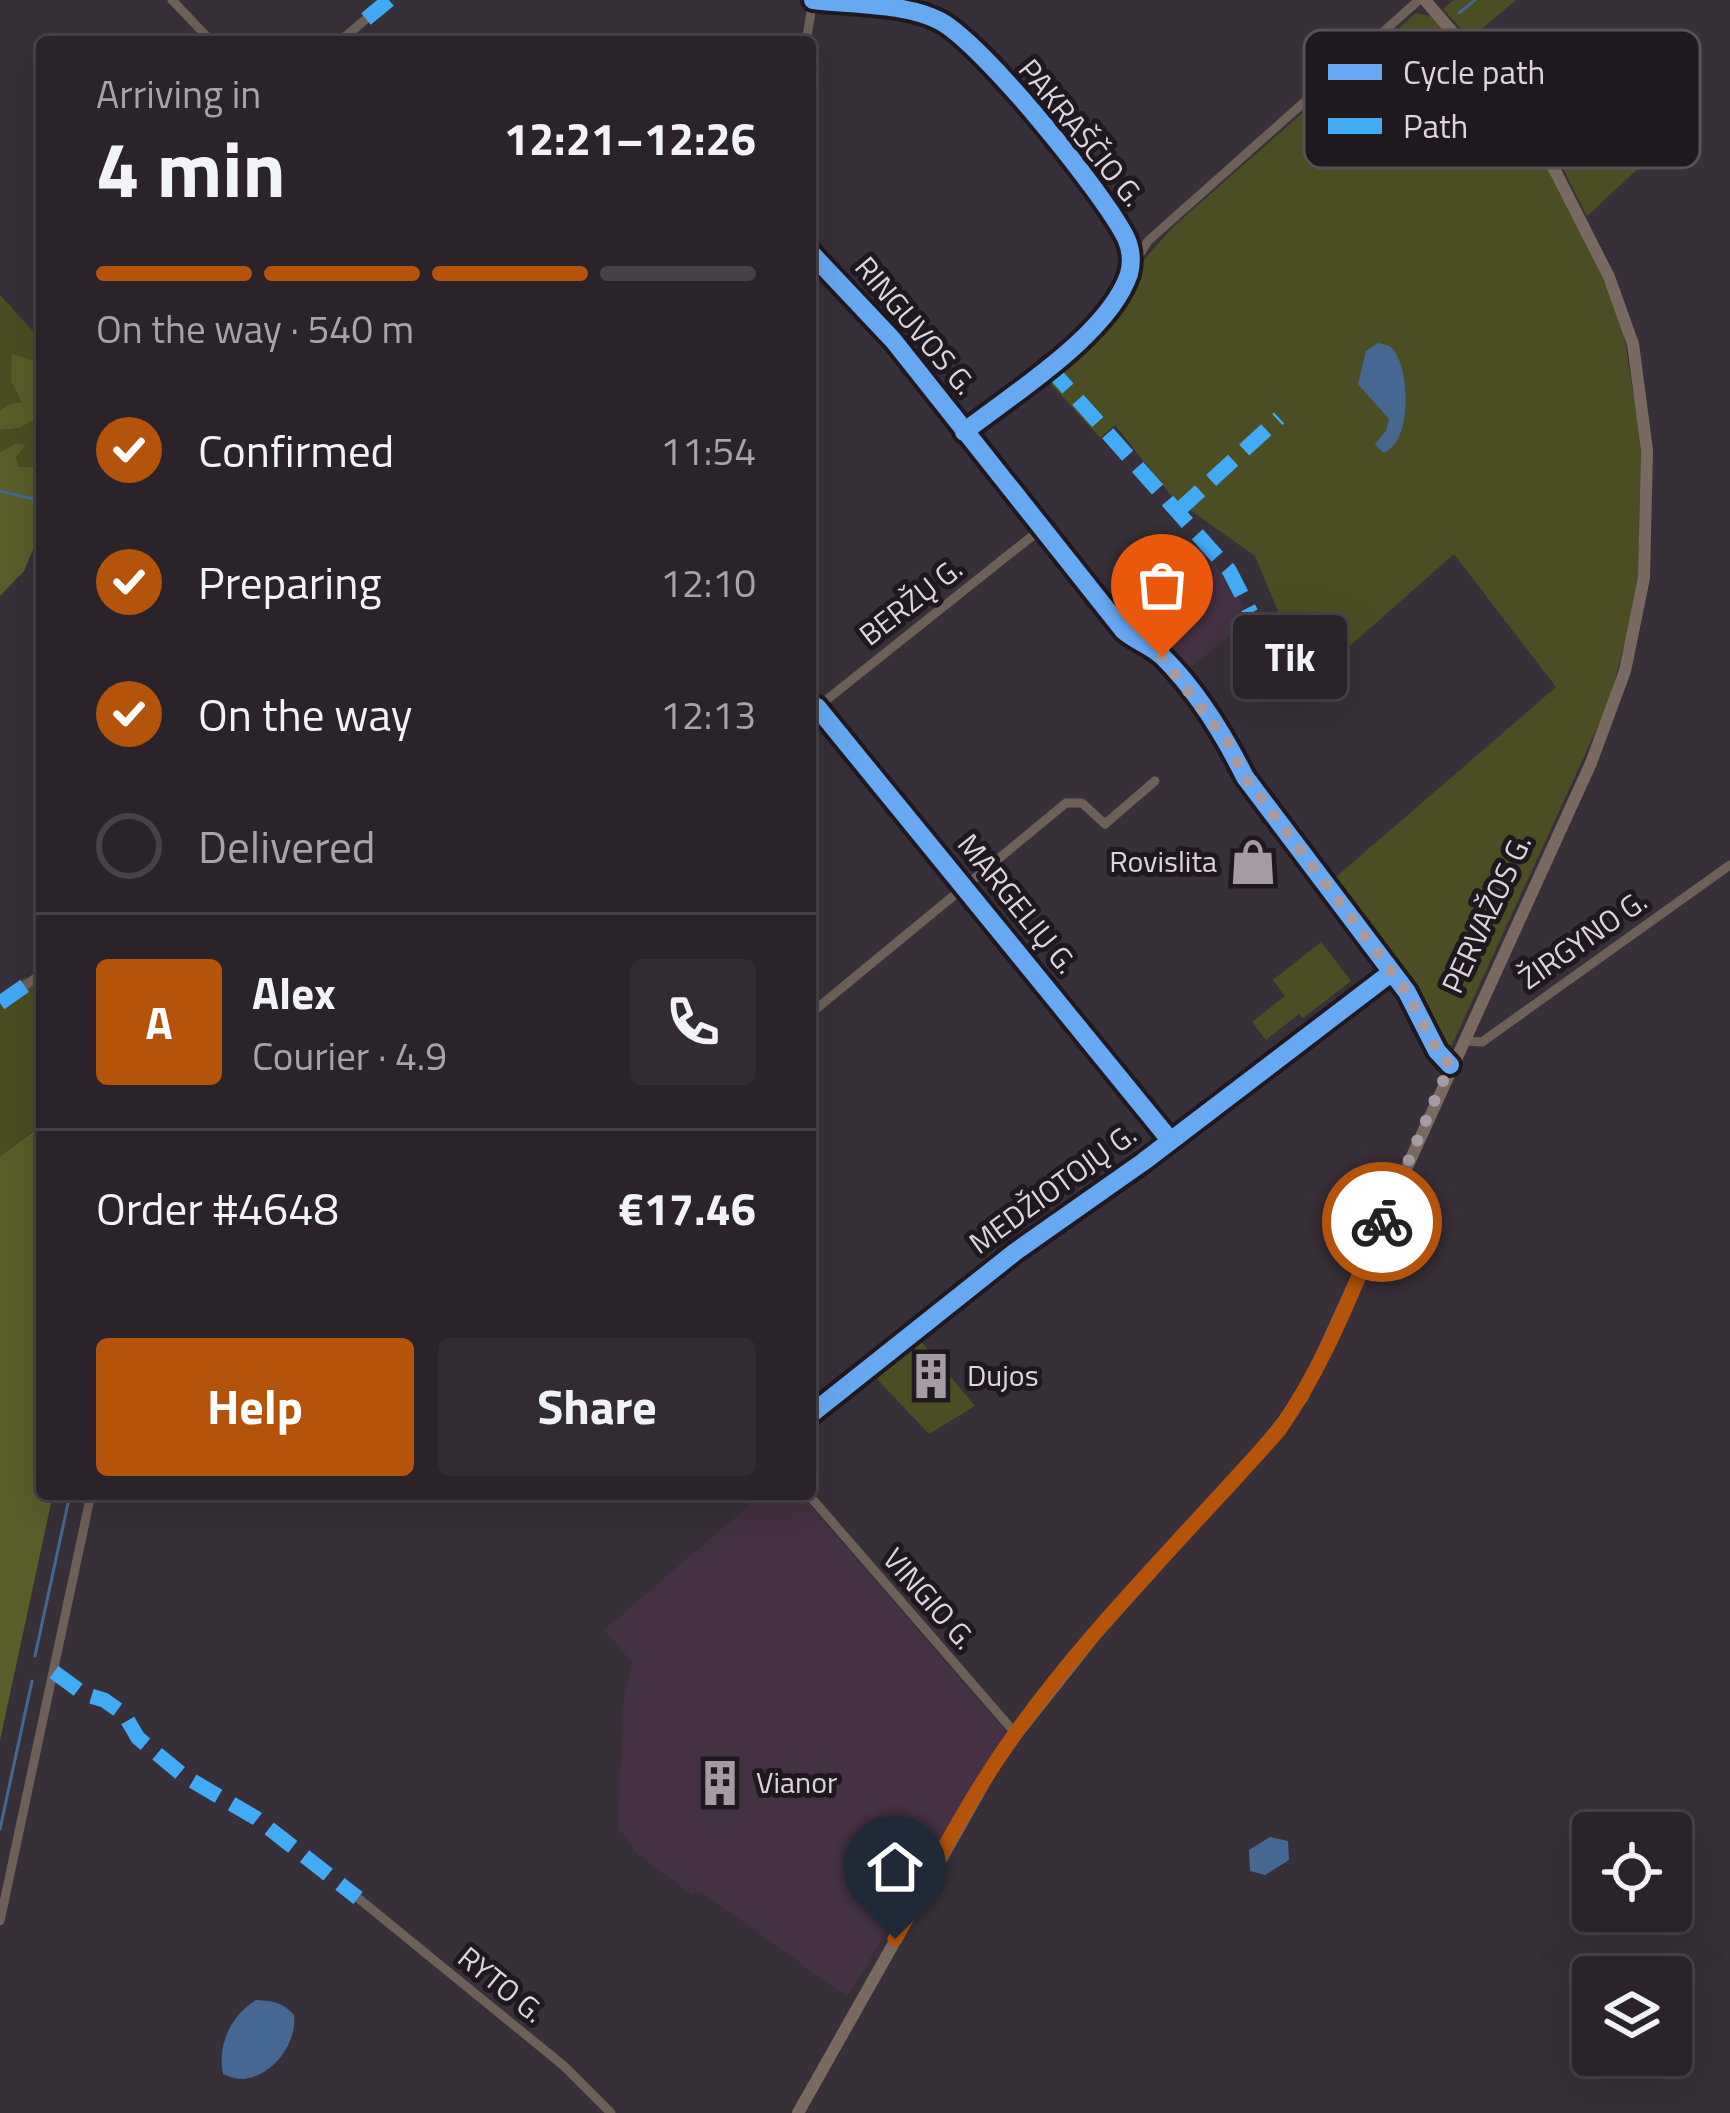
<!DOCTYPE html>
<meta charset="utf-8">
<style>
:root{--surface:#2a242a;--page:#322c32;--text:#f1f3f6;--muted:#a5a4a8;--line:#464147;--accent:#b45309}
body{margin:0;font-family:"Titillium Web",sans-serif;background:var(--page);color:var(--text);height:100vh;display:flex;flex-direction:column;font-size:45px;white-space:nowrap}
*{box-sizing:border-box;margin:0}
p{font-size:39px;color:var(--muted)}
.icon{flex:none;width:66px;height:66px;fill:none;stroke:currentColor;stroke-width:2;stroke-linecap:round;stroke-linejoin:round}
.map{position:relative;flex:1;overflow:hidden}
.panel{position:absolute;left:36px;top:36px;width:780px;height:1464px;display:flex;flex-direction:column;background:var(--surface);border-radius:12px;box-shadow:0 12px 48px #0002,0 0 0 3px var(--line)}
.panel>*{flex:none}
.tools{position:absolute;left:1572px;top:1812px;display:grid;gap:24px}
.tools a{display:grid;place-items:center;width:120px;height:120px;border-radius:12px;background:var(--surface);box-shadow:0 12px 48px #0002,0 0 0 3px var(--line);font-size:60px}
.pin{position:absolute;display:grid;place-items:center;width:102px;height:102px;color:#fff;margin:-123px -51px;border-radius:50% 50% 50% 0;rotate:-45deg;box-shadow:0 0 12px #0007}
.pin .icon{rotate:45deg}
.courier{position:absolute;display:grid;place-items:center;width:120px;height:120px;margin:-60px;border:9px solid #b45309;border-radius:50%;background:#fff;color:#222;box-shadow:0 3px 15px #0007}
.bubble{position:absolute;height:84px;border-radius:12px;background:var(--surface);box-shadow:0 12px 48px #0002,0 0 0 3px var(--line);font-size:39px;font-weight:700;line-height:84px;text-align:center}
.head em{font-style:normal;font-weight:700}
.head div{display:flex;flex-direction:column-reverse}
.head{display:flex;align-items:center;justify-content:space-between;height:204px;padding:0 60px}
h1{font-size:78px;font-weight:700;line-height:90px}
.bar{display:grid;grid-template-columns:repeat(4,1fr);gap:18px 12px;align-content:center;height:144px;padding:0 60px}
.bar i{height:15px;border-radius:9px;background:var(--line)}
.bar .on{background:var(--accent)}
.bar p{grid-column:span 4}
.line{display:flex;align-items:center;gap:30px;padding:0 60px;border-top:3px solid var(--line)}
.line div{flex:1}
.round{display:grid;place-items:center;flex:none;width:126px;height:126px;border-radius:12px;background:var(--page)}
ol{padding:0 60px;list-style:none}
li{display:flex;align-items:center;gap:36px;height:132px}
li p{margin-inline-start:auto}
li .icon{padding:12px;border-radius:50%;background:var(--accent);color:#fff;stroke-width:4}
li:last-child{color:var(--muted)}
li i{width:66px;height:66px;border:6px solid var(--line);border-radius:50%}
.cta{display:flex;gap:24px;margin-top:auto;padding:24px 60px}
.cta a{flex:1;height:138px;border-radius:12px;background:var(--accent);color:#fff;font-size:48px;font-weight:700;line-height:138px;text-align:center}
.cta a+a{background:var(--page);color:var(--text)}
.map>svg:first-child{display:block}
.built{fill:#443143}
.green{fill:#4b4e22}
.forest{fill:#5a5e29}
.water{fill:#456892}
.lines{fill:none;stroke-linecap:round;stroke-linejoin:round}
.stream{stroke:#456892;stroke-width:3}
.street{stroke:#6d6058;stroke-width:9}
.secondary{stroke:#796960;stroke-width:12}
.quiet{stroke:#42abf6;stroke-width:15;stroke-dasharray:30 15;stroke-linecap:butt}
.cycleway-casing{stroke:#1f181e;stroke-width:26}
.cycleway{stroke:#66a8f1;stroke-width:18}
.done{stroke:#a49ba3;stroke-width:12;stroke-dasharray:0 21.6}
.route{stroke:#b45309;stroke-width:15}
.labels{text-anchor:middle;stroke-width:10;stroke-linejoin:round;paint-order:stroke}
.street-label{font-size:30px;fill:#ded4dd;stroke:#1f181e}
.poi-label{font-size:30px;fill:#ded4dd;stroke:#1f181e;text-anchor:start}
.key{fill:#1f181e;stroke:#585057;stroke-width:3}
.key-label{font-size:33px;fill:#ded4dd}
</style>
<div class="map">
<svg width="1730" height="2113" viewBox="0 0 1730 2113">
<rect width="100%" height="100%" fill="#383038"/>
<path class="built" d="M1200,548l32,36 17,35 -72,60 -52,-65z
M762,1494h38l207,239 -160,264 -148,-107 -7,5 -54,-41 -20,-26 5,-123 9,-43 -28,-32z"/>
<path class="green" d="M1454,0h62l-46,39 -27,-30z
M1416,13l18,4 74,87 30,45 69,138 17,48 17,107 -3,151 -29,109 -157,343 -5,2 -10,-8 -20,-42 -88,-114 227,-196 -102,-133 -146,129 -53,-127 -82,-58 -58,-73 -15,13 -56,-62 55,-48 48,-72 27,-30z
M1631,83l38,57 -82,76 -37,-73z
M0,295l42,46 -4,21 -25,-7 10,48 -16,2 -7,6z
M36,382l6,2v83h-23l-3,-9 8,-12 -6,-3 -18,9v-22l20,-2 20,-23z
M1321,942l30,39 -48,37 -4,-4 -33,26 -14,-18 33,-26 -12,-16z
M25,977l17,17v130l-42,32v-157z
M919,1339l56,67 -46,28 -54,-57z"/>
<path class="forest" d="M12,354l26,8 4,-4v26h-6l3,32 -19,12 -20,2v-19l7,-6 15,-3 -11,-21z
M17,443l8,2 -9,13 3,9h23v75l-7,3 -11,26 -24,25v-144z
M42,1125v369h11l-53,246v-584z"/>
<path class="water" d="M1378,343c9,2 12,2 17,9 15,23 17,90 -12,101l-8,-9 11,-13 3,-12 -31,-35 8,-33z
M1270,1837l18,4 1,19 -24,15 -15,-4 -1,-21z
M256,2000c17,1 26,2 38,15 4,36 -36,78 -71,59 -6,-29 8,-59 33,-74z"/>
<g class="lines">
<path class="stream" d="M1459,13l16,-13
M0,491l42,10
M35,1656l35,-162
M0,1829l32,-148"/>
<path class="street" d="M172,0l40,42
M813,0c40,5 92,3 127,21 43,23 163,171 186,217 5,11 6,24 3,36 -20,60 -115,119 -165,158
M339,42l27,-23
M806,42l7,-42
M810,252l83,88 230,290c12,11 28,15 40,27 33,33 61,78 82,120l162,215 30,59 13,14
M1133,265l15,-24 271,-241
M817,707l353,433
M810,713l231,-184
M26,985l16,-12
M810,1014l256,-211h16l23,21 50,-43
M1463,1041l19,1 248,-177
M810,1415l205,-163 128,-90 249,-190
M808,1494l208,240
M358,1898l206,168 47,47
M0,1921l91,-427"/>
<path class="secondary" d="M798,2113l202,-358 96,-121 155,-173 51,-63 289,-635 34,-92 19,-93 3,-128 -14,-106 -24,-67 -67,-132 -40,-55 -77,-90"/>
<path class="quiet" d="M366,19l23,-19
M1048,366l181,204 22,43
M1178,511l101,-93
M0,1003l26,-18
M54,1672l30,22 20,6 20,14 14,24 46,38 72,42 102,80"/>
<defs>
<path id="cycleway" d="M813,0c40,5 92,3 127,21 43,23 163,171 186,217 5,11 6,24 3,36 -20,60 -115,119 -165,158
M810,252l83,88 230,290c12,11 28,15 40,27 33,33 61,78 82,120l162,215 30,59 13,14
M817,707l353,433
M810,1415l205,-163 128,-90 249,-190"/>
</defs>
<use href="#cycleway" class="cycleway-casing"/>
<use href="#cycleway" class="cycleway"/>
</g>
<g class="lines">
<path class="done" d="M1162,657l66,86 17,34 162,215 30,59 13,14 -68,157"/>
<path class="route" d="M895,1939c33,-61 65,-124 104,-182 80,-119 186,-220 280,-327 45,-64 72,-136 103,-208"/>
</g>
<defs>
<symbol id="shop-bare" viewBox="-9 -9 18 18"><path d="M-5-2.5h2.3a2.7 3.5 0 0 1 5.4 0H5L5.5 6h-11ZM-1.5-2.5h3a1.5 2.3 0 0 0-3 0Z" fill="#a49ba3" stroke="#1f181e" stroke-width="2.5" paint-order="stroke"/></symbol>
<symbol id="building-bare" viewBox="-9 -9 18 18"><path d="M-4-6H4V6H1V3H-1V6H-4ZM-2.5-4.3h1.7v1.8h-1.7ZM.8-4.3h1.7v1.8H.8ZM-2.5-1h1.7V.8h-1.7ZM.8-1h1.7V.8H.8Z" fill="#a49ba3" stroke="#1f181e" stroke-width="2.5" paint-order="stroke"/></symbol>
</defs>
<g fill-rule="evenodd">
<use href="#shop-bare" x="1220" y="829" width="66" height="66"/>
<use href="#building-bare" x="898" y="1343" width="66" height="66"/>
<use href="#building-bare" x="687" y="1750" width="66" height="66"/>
</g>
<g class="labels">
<g class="street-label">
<text transform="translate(1081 133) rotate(51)" y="10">PAKRAŠČIO G.</text>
<text transform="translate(915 326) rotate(50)" y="10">RINGUVOS G.</text>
<text transform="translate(911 602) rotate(-38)" y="10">BERŽŲ G.</text>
<text transform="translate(1017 904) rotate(51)" y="10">MARGELIŲ G.</text>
<text transform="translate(1487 914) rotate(-65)" y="10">PERVAŽOS G.</text>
<text transform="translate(1583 940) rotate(-35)" y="10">ŽIRGYNO G.</text>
<text transform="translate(1053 1189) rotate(-36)" y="10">MEDŽIOTOJŲ G.</text>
<text transform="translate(929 1599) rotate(49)" y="10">VINGIO G.</text>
<text transform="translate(501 1985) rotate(39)" y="10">RYTO G.</text>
</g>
<g class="poi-label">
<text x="1217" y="872" text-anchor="end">Rovislita</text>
<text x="967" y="1386">Dujos</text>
<text x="756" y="1793">Vianor</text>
</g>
</g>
<rect x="1304" y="30" width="396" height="138" rx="18" class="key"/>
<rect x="1328" y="64" width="54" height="16" fill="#66a8f1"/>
<rect x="1328" y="118" width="54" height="16" fill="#42abf6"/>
<g class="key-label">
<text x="1403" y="84">Cycle path</text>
<text x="1403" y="138">Path</text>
</g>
</svg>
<div class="tools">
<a><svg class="icon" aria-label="locate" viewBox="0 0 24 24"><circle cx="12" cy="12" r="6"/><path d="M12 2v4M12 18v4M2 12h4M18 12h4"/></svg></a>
<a><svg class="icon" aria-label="layers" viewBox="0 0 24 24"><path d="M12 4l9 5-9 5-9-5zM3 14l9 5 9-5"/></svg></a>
</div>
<div class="pin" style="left:1162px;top:657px;background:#ea580c"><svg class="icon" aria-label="bag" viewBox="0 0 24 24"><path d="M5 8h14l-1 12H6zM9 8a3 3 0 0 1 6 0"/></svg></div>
<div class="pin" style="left:895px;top:1939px;background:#1f2937"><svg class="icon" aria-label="home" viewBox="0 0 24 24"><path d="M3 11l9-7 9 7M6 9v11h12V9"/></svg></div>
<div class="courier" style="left:1382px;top:1222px"><svg class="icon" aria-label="bike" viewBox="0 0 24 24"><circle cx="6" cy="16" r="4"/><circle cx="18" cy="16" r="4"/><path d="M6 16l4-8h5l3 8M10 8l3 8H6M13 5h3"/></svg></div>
<div class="bubble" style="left:1233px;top:615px;width:114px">Tik</div>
<section class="panel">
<div class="head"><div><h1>4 min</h1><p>Arriving in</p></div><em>12:21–12:26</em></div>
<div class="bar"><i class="on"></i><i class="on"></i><i class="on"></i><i></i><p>On the way · 540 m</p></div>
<ol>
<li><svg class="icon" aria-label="check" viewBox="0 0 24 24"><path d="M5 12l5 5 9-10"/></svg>Confirmed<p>11:54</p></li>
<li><svg class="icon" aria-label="check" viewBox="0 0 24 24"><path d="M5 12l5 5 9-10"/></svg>Preparing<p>12:10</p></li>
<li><svg class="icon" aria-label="check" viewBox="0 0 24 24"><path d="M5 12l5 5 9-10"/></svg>On the way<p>12:13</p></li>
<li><i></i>Delivered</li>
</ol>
<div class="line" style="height:216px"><b class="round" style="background:var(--accent);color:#fff">A</b><div><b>Alex</b><p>Courier · 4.9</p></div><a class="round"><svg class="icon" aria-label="phone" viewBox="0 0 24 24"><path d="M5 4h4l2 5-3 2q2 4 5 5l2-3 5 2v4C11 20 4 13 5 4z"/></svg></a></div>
<div class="line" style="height:156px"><div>Order #4648</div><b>€17.46</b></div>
<div class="cta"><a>Help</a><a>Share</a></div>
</section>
</div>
